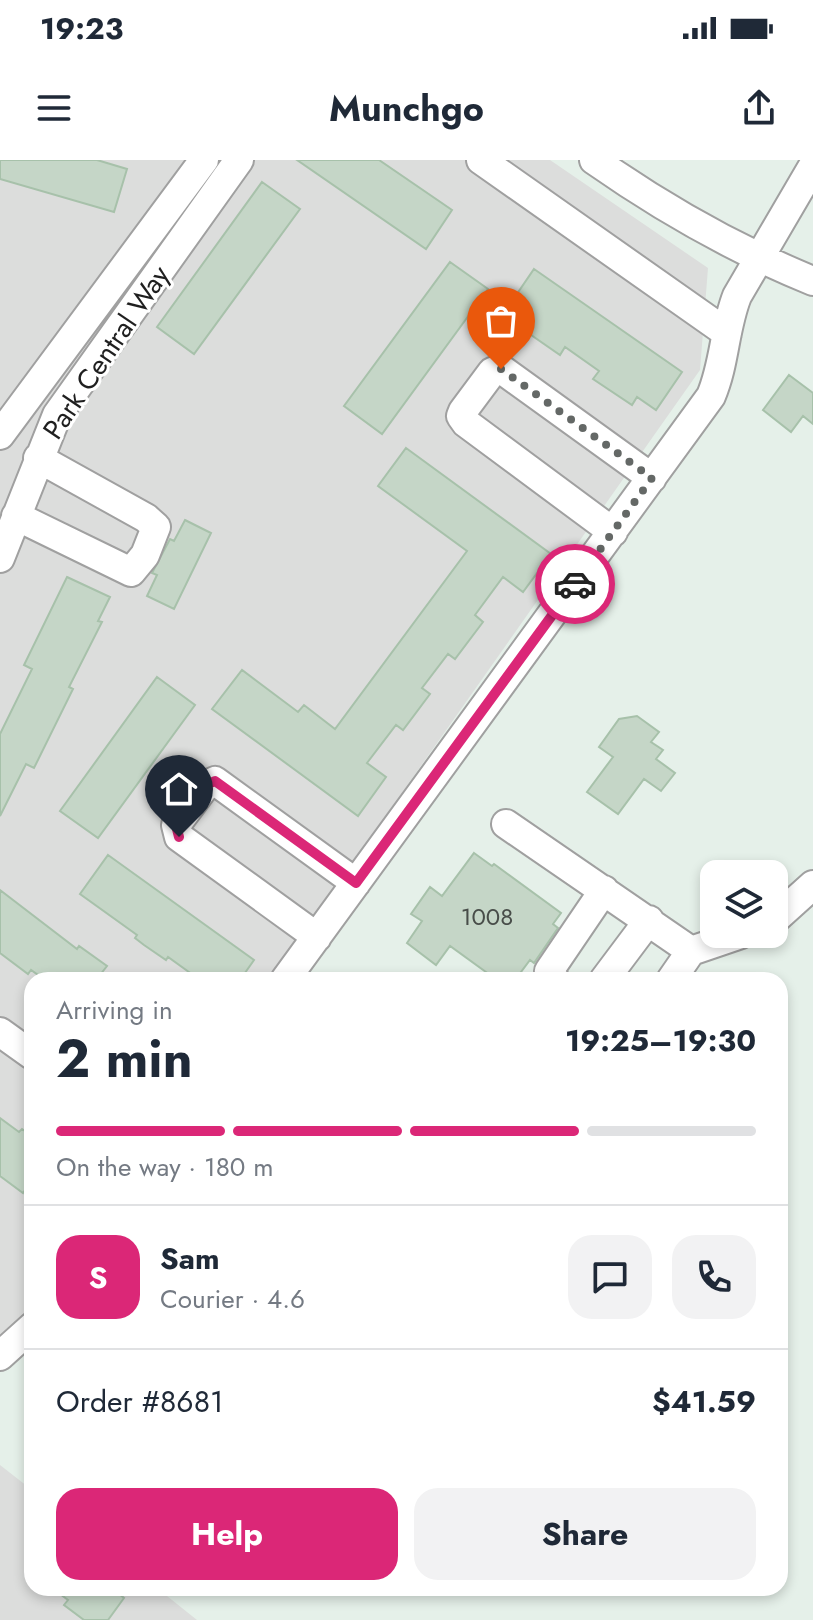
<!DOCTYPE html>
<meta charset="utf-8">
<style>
:root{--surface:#fff;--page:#f2f2f3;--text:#1f2937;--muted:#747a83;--line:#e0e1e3;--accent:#db2777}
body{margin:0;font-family:Jost,sans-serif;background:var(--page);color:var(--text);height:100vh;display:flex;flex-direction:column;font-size:30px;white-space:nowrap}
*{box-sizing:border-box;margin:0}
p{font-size:26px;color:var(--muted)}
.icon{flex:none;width:44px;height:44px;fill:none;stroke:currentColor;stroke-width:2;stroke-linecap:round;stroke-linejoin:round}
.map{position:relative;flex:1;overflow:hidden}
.panel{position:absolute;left:24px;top:812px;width:764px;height:624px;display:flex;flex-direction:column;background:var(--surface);border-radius:24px;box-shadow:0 4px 12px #0003}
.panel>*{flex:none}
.buttons{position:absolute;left:700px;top:700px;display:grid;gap:16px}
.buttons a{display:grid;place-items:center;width:88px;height:88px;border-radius:16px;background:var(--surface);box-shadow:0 4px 12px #0003;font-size:40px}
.pin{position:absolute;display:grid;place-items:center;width:68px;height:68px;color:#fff;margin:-82px -34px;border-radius:50% 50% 50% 0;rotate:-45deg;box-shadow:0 0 8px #0007}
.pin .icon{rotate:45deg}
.courier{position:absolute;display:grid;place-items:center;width:80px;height:80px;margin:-40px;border:6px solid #db2777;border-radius:50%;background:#fff;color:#222;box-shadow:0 2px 10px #0007}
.summary em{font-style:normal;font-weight:700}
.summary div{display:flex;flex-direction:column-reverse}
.summary{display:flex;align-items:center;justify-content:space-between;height:136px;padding:0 32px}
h1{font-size:52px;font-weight:700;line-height:60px}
.bar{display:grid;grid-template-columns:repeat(4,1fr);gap:12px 8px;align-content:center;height:96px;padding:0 32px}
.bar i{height:10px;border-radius:6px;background:var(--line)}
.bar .on{background:var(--accent)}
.bar p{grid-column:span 4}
.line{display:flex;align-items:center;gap:20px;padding:0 32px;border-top:2px solid var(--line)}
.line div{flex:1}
.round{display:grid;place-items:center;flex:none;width:84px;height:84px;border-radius:24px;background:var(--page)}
.action{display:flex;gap:16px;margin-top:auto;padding:16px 32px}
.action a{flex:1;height:92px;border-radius:24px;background:var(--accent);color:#fff;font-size:32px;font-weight:700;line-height:92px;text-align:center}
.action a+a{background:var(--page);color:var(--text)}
.status{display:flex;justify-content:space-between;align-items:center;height:56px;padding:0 40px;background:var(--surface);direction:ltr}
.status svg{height:22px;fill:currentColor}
header{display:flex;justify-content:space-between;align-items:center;height:104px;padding:0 32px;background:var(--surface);font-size:36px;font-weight:700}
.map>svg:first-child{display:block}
.residential{fill:#dcdddc}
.building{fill:#c5d6c7;stroke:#a7c1aa;stroke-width:2}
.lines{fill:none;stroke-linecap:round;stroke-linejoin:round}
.minor-casing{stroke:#a0a0a0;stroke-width:32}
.minor{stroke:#fff;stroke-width:28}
.done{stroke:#646866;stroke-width:8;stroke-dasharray:0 14.4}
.route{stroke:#db2777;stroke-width:10}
.labels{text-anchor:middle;stroke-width:6;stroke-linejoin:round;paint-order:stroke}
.number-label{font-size:24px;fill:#484d49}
.street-label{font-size:28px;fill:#1f1f1f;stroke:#fff}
</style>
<div class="status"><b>19:23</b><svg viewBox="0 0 49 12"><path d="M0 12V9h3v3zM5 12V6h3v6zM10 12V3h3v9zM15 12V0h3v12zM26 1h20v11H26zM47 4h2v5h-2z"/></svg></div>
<header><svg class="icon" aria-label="menu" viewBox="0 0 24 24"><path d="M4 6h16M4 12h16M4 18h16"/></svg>Munchgo<svg class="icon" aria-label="share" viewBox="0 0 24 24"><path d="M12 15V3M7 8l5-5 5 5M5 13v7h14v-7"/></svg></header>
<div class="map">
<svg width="813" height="1460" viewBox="0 0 813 1460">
<rect width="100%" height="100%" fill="#e5f0e9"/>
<path class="residential" d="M0,0h550l158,108 -8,102 -430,610h-238v339l-32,45z
M0,1305l32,25v98h125l40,32h-197z"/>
<path class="building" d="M0,0h97l30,9 -13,43 -114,-33z
M297,0h82l73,50 -26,39z
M262,22l38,27 -106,145 -37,-27z
M450,102l38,27 -106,145 -38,-28z
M534,109l148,103 -26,38 -19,-13 -5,8 -39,-26 6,-8 -34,-24 -5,8 -39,-27 5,-8 -18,-13z
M789,215l24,18v31l-10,-8 -12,16 -28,-22z
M406,288l145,106 -28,38 -20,-15 -28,38 8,7 -28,37 -7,-5 -26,34 8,6 -27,36 -7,-5 -29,38 19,14 -28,39 -146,-107 30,-39 56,42 6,-7 31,24 132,-178 -89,-65z
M185,360l26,13 -37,76 -27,-13 10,-21 -5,-2 18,-34 4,2z
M67,417l43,20 -12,24 4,1 -33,65 4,2 -39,79 -8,-4 -26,52v-82l32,-65 -8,-4z
M157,517l38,28 -97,133 -38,-27z
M637,556l22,16 -8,10 12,8 -7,9 19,14 -14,18 -17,-12 -26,35 -31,-22 26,-35 -14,-10 20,-28z
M474,693l18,13 2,-2 67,49 -8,11 5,4 -24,35 -4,-3 -15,20h-18l-47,-34 -14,19 -29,-22 15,-22 -11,-7 19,-27 12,9z
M108,695l146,105 -14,20h-40l-32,-23 -2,3 -22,-15 -9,-7 2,-3 -57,-41z
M0,730l77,59 2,-3 28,20 -11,14h-51l-14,-10 -3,4 -28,-21z
M0,958l19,14 3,-3 10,7v44l-9,13 -23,-17z
M52,1428h60l12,10 -16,22h-24l-20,-15 4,-5z"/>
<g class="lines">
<defs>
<path id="minor" d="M481,0l246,173
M594,0c70,49 140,89 219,121
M0,275l204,-275
M16,356l115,56 14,-17 11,-28 -10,-9 -108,-60
M613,372l-147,-109 -5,-7 2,-5 29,-39 9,-3 151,109
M0,398l57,-143 182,-255
M506,664l185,127 50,-17
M774,760l39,-35
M317,777l-138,-100 -3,-12 30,-40 9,-4 141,102
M285,820l426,-584c14,-33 13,-67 26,-100l76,-130
M555,820l-6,-9 55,-81
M604,820l45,-60
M671,820l20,-29
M0,872l32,23
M0,1196l32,-29"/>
</defs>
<use href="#minor" class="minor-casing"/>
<use href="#minor" class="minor"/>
</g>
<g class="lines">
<path class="done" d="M501,209l151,109 -77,106"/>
<path class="route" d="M179,677l-3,-12 30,-40 9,-4 141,102 219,-299"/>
</g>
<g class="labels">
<g class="number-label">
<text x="487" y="765">1008</text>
</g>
<g class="street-label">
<text transform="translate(106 192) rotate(-56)" y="10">Park Central Way</text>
</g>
</g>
</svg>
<div class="buttons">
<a><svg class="icon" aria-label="layers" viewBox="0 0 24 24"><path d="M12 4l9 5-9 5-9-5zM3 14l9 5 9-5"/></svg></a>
</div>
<div class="pin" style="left:501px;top:209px;background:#ea580c"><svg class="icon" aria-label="bag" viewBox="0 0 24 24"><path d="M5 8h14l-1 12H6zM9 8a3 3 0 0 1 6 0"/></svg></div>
<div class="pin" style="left:179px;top:677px;background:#1f2937"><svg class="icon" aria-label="home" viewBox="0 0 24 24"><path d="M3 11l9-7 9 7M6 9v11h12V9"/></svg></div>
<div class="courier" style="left:575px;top:424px"><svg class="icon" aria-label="car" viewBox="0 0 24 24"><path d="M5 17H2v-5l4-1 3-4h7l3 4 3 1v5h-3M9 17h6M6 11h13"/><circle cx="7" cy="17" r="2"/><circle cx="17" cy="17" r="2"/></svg></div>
<section class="panel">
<div class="summary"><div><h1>2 min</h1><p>Arriving in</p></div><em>19:25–19:30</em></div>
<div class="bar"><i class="on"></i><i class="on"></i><i class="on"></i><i></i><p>On the way · 180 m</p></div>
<div class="line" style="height:144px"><b class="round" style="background:var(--accent);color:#fff">S</b><div><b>Sam</b><p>Courier · 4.6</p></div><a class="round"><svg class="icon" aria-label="chat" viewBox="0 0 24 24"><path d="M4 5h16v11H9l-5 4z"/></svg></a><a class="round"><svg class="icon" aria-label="phone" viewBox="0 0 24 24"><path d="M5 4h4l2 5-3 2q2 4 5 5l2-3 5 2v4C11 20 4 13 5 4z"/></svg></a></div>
<div class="line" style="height:104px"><div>Order #8681</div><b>$41.59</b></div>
<div class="action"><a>Help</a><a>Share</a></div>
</section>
</div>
